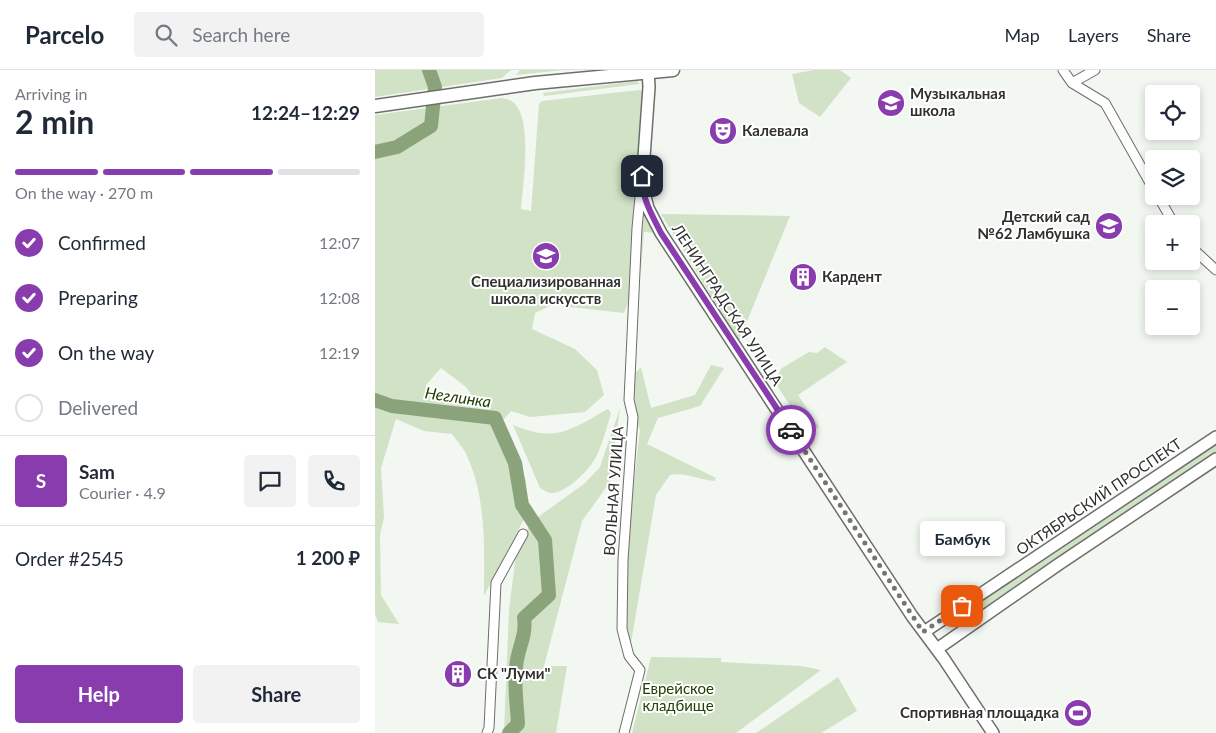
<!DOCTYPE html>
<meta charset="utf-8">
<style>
:root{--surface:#fff;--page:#f2f2f3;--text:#1f2937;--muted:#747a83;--line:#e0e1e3;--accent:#893cad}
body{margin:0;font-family:Lato,sans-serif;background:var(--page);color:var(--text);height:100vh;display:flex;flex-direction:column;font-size:19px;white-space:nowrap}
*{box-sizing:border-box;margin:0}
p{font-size:16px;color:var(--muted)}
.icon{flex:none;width:28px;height:28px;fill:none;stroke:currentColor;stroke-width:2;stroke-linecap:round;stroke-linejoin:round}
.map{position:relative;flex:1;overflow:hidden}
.drawer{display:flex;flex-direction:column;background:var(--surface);width:375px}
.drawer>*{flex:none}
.buttons{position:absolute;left:770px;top:15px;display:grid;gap:10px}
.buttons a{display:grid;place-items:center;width:55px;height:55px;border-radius:5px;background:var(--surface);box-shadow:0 2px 8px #0003;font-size:25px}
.pin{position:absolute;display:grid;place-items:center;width:42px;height:42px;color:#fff;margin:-21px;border-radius:10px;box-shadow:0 2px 8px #0006}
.courier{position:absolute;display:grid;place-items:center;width:50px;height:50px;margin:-25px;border:4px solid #893cad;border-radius:50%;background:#fff;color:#222;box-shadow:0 1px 6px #0007}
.bubble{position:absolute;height:35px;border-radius:5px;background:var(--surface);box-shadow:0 2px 8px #0003;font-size:16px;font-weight:700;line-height:35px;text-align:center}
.overview em{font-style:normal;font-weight:700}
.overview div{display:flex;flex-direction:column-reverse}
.overview{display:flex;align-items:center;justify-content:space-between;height:85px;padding:0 15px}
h1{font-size:32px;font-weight:700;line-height:38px}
.bar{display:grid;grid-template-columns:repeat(4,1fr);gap:8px 5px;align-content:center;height:60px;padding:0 15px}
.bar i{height:6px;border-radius:4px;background:var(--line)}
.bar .on{background:var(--accent)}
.bar p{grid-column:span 4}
.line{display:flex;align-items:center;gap:12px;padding:0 15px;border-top:1px solid var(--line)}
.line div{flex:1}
.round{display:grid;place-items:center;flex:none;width:52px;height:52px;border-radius:5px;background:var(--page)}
ol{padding:0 15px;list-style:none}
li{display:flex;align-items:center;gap:15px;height:55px}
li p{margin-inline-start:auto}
li .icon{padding:5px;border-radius:50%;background:var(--accent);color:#fff;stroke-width:4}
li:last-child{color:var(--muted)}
li i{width:28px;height:28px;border:2px solid var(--line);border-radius:50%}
.cta{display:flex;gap:10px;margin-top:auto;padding:10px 15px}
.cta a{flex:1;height:58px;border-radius:5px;background:var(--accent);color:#fff;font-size:20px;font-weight:700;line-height:58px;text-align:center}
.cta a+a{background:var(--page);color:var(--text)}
header{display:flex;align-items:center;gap:30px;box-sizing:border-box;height:70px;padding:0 25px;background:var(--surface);border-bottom:1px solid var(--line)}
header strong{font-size:24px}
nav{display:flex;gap:28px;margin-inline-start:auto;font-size:18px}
.search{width:350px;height:45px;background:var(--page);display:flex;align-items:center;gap:12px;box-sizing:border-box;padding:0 18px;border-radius:5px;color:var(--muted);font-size:19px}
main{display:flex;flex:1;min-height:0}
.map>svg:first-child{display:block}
.green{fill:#d1e2c6;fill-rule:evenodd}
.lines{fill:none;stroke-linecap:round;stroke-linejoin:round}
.river{stroke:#8ba37b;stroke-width:14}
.street-casing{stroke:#6c6f69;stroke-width:11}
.secondary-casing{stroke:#6c6f69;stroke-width:14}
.primary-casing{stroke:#6c6f69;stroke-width:15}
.street{stroke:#fff;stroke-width:9}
.secondary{stroke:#fff;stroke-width:11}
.primary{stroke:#fff;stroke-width:12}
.done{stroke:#747673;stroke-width:5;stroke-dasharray:0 9}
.route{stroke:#893cad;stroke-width:6}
.labels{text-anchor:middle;stroke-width:4;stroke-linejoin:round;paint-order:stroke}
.poi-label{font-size:15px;font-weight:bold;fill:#30312f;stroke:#fff;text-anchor:start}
.street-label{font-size:15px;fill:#30312f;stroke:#fff}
.park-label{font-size:15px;fill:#224001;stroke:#fff}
.water-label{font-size:16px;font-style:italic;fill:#223f00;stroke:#fff}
</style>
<header>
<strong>Parcelo</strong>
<div class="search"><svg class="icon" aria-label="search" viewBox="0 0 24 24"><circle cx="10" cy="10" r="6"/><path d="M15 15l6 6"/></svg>Search here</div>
<nav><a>Map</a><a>Layers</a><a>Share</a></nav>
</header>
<main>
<section class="drawer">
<div class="overview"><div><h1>2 min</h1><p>Arriving in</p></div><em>12:24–12:29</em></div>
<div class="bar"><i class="on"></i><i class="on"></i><i class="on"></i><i></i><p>On the way · 270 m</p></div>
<ol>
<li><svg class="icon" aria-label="check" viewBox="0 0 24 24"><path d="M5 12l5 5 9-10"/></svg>Confirmed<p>12:07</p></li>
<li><svg class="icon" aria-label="check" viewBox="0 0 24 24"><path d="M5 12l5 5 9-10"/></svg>Preparing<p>12:08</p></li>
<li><svg class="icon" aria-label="check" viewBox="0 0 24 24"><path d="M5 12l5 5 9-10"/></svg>On the way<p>12:19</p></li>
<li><i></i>Delivered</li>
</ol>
<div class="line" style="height:90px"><b class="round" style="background:var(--accent);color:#fff">S</b><div><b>Sam</b><p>Courier · 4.9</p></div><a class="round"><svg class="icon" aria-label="chat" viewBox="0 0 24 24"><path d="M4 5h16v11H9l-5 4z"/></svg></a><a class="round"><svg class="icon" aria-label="phone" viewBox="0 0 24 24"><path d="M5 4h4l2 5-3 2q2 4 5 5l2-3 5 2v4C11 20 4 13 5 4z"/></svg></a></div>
<div class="line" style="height:65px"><div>Order #2545</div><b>1 200 ₽</b></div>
<div class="cta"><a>Help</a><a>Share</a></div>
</section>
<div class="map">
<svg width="841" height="663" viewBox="0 0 841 663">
<rect width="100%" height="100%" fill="#f3f7f1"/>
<path class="green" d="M0,0h136l-9,8 -127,19z
M145,0h44l-48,5z
M439,0h26l11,8 -31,39 -21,-14 -7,-29z
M262,11l3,3 -96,12 -1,-3z
M264,20l4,1 -1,120 14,22 -12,-1 -3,37 -17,44 -72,-8 -17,8 -3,16 43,20 22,21 7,25 -19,17 -55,5 -19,-6 -8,9 23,60 2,31 -44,85c0,-45 3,-97 -17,-140 -3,-8 -10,-15 -15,-22l-28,-3 -28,-12 -15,49 3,49 -4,18 1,60 18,29 -21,-2 -3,-8v-499l127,-17c5,1 10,2 14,7 16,20 7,79 5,104l10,2 8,-107 3,-3zM66,298l25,19 7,10 -19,7 -19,-5 -9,-14z
M286,144l129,2 -51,125z
M450,277l22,15 -49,33 21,32 -11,6 -34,-52 8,-13 27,-16 8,1z
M336,295l13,3 -24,38 -42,12 -11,26 69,34 -1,3c-16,-1 -29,-9 -45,-6l-14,20 -25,148 -4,-1 -1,-48 4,-79 10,-85 -11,-29 3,-25 9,-9 10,41 44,-13z
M245,338l-10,74 -28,39 -38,145h23l-11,67h-55l3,-1 5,-122 7,-56 15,-32 53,-38 16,-17z
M233,339l3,4c-4,14 -8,29 -14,42 -7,14 -27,35 -43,38 -6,1 -10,-3 -14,-5l-27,-63c43,18 57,5 95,-16z
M841,373v16l-255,167 -7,-11z
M276,587l70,1v4l80,4 20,4 -85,63h-104z
M463,607l19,34 -36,22h-65z"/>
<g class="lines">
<path class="river" d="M0,82l22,-5 34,-21 4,-39 -6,-17
M0,330l17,6 103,12 20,45 7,42 23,35 4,55 -25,23c3,18 -7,31 -8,50 -2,18 1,37 2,56l-9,9"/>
<defs>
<path id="street" d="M688,0l9,13 33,20 49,87
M697,13l23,-13
M783,126l16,28
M816,177l25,23
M112,663l2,-5 7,-145 27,-49
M249,663l16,-63 -11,-14 -7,-27 1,-69 10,-143 -4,-17 8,-172 4,-41"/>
<path id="secondary" d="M273,0l1,17 -7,98 6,23 13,25 251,383 32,43 49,74
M549,562l292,-195
M562,579l122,-85 157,-105"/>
<path id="primary" d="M0,36l160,-23 138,-13"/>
</defs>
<use href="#street" class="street-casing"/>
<use href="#secondary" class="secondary-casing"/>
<use href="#primary" class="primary-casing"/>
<use href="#street" class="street"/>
<use href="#secondary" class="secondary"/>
<use href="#primary" class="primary"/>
</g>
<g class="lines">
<path class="done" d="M416,360l132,202 39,-26"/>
<path class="route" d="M267,106c-1,21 10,39 19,57l130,197"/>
</g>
<defs>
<symbol id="school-disc" viewBox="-11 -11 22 22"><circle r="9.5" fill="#893cad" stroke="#fff"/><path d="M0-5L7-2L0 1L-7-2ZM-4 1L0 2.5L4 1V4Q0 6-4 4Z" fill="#fff"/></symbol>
<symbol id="theatre-disc" viewBox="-11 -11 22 22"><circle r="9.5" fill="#893cad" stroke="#fff"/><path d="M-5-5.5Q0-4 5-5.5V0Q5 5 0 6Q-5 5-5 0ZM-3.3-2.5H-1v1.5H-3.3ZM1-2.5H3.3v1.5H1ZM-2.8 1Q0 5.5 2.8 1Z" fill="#fff"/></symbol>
<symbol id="building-disc" viewBox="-11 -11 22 22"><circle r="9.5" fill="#893cad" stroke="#fff"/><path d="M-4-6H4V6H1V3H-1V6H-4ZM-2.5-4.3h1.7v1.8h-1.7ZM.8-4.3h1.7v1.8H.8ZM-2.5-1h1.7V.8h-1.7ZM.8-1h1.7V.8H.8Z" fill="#fff"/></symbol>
<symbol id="stadium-disc" viewBox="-11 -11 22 22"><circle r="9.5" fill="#893cad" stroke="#fff"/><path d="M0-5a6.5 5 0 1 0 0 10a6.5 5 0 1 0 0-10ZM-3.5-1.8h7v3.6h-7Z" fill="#fff"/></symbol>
</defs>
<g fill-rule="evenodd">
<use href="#school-disc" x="500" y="17" width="32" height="32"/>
<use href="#theatre-disc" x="332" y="45" width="32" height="32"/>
<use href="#school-disc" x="718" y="140" width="32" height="32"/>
<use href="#school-disc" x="155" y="170" width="32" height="32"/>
<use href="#building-disc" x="412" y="191" width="32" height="32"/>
<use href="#building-disc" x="67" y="588" width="32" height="32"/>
<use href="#stadium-disc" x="687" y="627" width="32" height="32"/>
</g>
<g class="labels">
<g class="poi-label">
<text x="535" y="29">Музыкальная<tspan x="535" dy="17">школа</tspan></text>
<text x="367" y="66">Калевала</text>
<text x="715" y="152" text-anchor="end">Детский сад<tspan x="715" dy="17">№62 Ламбушка</tspan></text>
<text x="447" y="212">Кардент</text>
<text x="171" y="217" text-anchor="middle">Специализированная<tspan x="171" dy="17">школа искусств</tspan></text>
<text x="102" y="609">СК "Луми"</text>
<text x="684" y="648" text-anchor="end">Спортивная площадка</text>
</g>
<g class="street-label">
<text transform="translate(352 235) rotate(57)" y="5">ЛЕНИНГРАДСКАЯ УЛИЦА</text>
<text transform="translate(239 421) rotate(-86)" y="5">ВОЛЬНАЯ УЛИЦА</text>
<text transform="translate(724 427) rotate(-34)" y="5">ОКТЯБРЬСКИЙ ПРОСПЕКТ</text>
</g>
<g class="park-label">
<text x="303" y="624">Еврейское<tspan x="303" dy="17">кладбище</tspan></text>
</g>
<g class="water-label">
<text transform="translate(83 327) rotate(8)" y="6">Неглинка</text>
</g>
</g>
</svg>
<div class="buttons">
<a><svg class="icon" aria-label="locate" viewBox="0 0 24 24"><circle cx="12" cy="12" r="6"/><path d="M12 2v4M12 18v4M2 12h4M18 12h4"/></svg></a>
<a><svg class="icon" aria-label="layers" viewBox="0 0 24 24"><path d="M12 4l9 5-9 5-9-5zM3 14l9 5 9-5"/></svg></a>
<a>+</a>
<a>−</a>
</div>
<div class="pin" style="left:587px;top:536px;background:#ea580c"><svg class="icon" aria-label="bag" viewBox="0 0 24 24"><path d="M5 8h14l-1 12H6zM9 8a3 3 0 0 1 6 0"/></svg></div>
<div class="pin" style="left:267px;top:106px;background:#1f2937"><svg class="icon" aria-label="home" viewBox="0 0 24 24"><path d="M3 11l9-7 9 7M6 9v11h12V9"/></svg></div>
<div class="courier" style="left:416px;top:360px"><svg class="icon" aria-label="car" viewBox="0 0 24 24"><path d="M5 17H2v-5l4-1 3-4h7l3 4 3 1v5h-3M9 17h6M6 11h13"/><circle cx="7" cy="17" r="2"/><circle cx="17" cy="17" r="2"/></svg></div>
<div class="bubble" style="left:545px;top:451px;width:85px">Бамбук</div>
</div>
</main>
